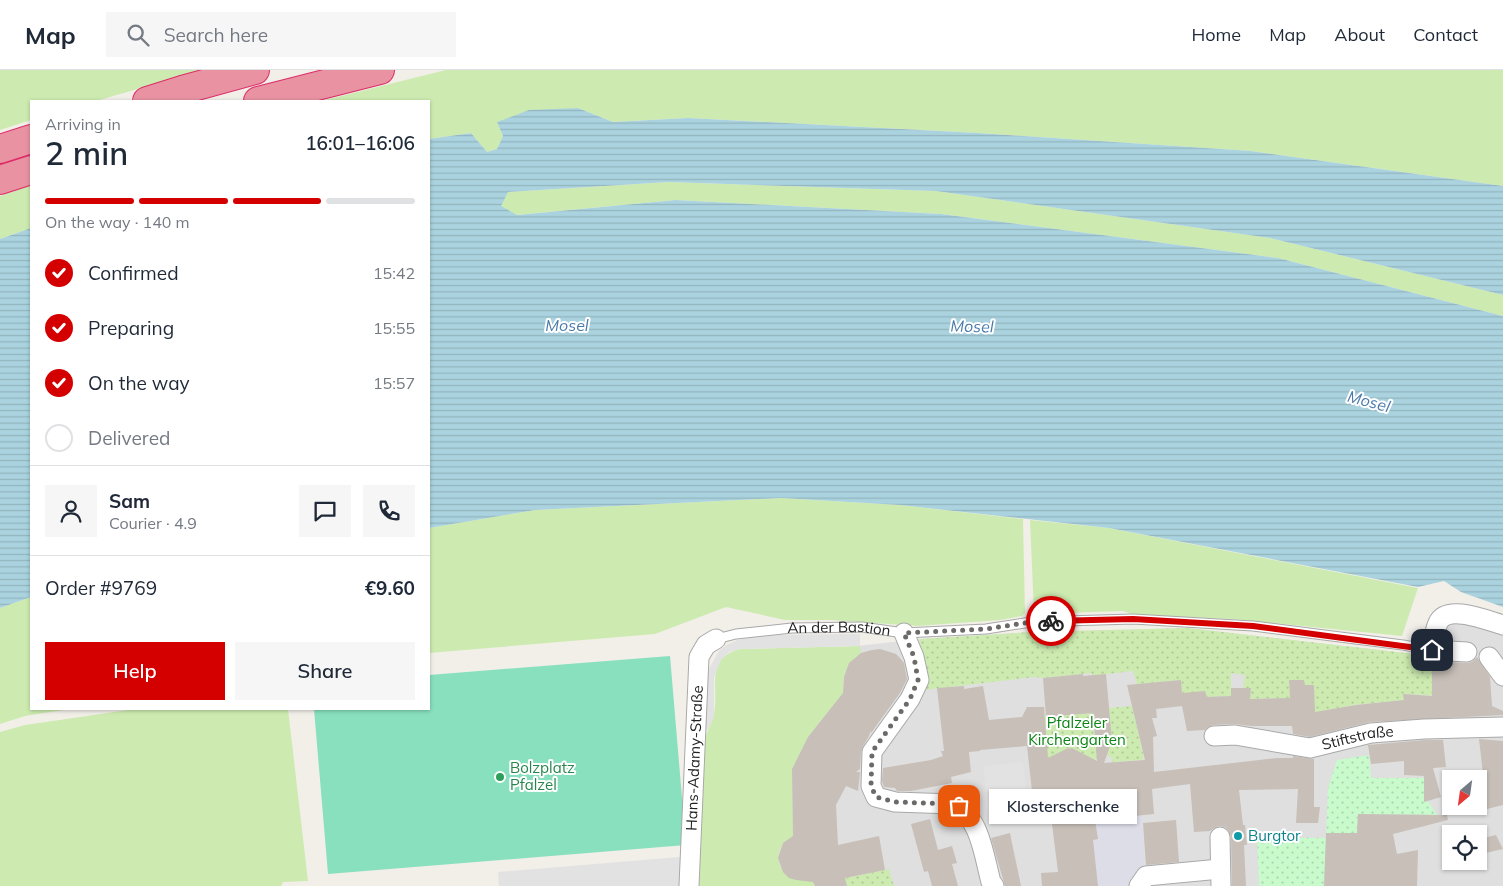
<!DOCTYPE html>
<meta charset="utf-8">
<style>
:root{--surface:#fff;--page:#f6f6f7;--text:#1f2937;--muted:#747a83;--line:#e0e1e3;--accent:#d40000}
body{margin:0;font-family:Mulish,sans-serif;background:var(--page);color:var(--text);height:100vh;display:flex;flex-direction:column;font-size:19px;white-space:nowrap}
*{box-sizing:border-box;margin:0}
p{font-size:16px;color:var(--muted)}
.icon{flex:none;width:28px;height:28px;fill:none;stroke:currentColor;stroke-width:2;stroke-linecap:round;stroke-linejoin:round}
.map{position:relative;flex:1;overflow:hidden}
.sheet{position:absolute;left:30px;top:30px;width:400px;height:610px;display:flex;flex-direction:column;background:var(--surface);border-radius:0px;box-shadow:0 1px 4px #0004}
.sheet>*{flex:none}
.needle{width:32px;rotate:209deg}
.controls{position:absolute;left:1442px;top:700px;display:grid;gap:10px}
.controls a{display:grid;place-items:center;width:45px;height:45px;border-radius:0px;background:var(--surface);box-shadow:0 1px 4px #0004;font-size:25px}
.pin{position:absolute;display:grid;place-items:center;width:42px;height:42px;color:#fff;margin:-21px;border-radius:10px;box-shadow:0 2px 8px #0006}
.courier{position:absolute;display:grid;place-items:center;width:50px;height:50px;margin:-25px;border:4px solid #d40000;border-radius:50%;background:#fff;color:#222;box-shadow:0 1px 6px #0007}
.bubble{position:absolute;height:35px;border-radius:0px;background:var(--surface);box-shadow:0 1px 4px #0004;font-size:16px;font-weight:600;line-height:35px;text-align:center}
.summary em{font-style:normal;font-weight:600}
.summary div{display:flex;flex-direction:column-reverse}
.summary{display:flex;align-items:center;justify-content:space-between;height:85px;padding:0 15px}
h1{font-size:32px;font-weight:600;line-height:38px}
.bar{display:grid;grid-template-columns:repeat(4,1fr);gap:8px 5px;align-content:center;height:60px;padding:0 15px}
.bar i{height:6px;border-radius:4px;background:var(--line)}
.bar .selected{background:var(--accent)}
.bar p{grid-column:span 4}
.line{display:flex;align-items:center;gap:12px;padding:0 15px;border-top:1px solid var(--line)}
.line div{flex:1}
.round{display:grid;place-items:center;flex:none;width:52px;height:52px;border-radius:0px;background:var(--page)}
ol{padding:0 15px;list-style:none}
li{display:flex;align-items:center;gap:15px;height:55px}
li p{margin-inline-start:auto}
li .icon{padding:5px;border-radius:50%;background:var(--accent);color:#fff;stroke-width:4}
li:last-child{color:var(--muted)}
li i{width:28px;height:28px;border:2px solid var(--line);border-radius:50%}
.primary-button{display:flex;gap:10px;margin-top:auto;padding:10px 15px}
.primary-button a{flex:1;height:58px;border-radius:0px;background:var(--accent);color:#fff;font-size:20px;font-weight:600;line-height:58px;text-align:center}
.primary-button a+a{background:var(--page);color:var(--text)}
header{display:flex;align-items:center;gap:30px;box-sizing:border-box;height:70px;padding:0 25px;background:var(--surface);border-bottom:1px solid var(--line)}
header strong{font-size:24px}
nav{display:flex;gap:28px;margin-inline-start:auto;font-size:18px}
.search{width:350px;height:45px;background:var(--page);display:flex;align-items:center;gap:12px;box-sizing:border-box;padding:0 18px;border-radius:0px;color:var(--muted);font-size:19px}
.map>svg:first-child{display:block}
.residential{fill:#e0dfdf;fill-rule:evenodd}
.grass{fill:#cdebb0}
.park{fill:url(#park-dots)}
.garden{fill:url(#garden-dots)}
.pitch{fill:#88e0be}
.parking{fill:#e2e2e2}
.plaza{fill:#dddde8}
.water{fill:url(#water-rules)}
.building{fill:#c7bfb8}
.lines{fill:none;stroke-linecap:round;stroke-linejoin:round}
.lane-casing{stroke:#a9a9a9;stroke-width:11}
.street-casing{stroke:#a9a9a9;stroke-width:21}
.highway-casing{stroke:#dc2a67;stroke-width:30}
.lane{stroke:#fff;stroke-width:9}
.street{stroke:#fff;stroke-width:19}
.highway{stroke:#e892a2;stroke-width:28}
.done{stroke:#6b6a68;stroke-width:5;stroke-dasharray:0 9}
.route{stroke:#d40000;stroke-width:6}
.leisure-dot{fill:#2e9e5b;stroke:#fff;stroke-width:2}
.culture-dot{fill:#0f9aa8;stroke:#fff;stroke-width:2}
.labels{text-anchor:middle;stroke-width:4;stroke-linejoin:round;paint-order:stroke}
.street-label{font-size:15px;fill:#222;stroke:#fff}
.park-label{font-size:15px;fill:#0c8416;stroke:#fff}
.leisure-label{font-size:15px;fill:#27864d;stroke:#fff;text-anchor:start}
.culture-label{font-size:15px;fill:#0d838f;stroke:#fff;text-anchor:start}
.water-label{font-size:16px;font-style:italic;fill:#4a7aab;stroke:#fff}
</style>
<header>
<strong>Map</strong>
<div class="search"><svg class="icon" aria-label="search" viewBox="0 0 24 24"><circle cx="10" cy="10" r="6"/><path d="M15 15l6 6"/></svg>Search here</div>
<nav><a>Home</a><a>Map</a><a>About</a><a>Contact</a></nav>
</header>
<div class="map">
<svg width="1503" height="816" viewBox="0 0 1503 816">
<defs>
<pattern id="park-dots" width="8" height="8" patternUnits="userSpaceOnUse" patternTransform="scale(1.25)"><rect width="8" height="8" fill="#c8facc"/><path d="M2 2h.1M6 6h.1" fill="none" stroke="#acd6af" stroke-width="1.8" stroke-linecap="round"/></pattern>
<pattern id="garden-dots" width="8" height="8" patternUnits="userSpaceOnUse" patternTransform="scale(1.25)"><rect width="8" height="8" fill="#cdebb0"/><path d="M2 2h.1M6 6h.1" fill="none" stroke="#b0c997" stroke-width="1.8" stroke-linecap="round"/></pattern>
<pattern id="water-rules" width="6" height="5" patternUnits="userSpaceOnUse" patternTransform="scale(1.25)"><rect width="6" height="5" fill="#aad3df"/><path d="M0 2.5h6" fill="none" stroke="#92b5bf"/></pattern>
</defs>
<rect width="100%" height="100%" fill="#f2efe9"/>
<path class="residential" d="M1455,536l48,16v264h-717l-14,-32 18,-107 58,-100 72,-8 112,-7 156,-4 234,27 13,-46zM1451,709h28v27h-28zM1451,764h28v27h-28z"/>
<path class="grass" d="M0,0h203l-107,31h-65v19l-31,10z
M446,0h1057v116l-252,-35 -273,-18 -290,-15 -75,4 -35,-14 -81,14 6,14 -6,13 -10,3 -16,-19 -42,6v-38h-108z
M669,112l267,9 334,47 233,57v21l-225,-58 -337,-44 -265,-14 -160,15 -16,-9 8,-14z
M31,115v43l-31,11v-43z
M781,428l119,7 123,14 2,94 -3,3 -22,4 -83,6 -85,-6h-47l-59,-13 -71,27 -226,19v-125l106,-18z
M1030,450l79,8 309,60 -16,48 -169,-17 -99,-4 -11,-4 -89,3z
M31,527v112h39l-45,7 -25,8v-116z
M860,576l1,7c-14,10 -20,23 -17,39l-36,45 -16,32 1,68c-3,2 -8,4 -10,7 -13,17 3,42 28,33l4,9h-116l1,-132c2,-13 9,-24 13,-37 8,-26 -11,-58 27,-68z
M135,639h153l20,172 -25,1 -2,4h-281v-154l25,-7z"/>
<path class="park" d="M1369,685l2,23h53v17l13,20 -79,-1 -1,19h-30l-3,53h-65l-2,-49 69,1 2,-50 9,-28z"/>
<path class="garden" d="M1188,558l244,28v18l8,22 -36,-2v6l-50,5 -41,8 -8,-28 -9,-5h-7l1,18 -40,1 -7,-11 2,-13 -14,-2v23l-24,1 -2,-6 -22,7 -2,-18 -44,4 -4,-13 -41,5v-3l-49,5 -8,-1 -111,13 -4,-51 112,-7z
M1132,636l12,52 -2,2 -30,2v-4l-5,-3 1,-2 -2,-1 -12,8c-29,-15 -23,-19 -45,9l-5,-35 2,-1 -2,-18 49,-2 1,21 17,-1 -2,-25z
M889,799l5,17h-47l-2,-8z"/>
<path class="pitch" d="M670,586l16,189 -358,29 -14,-165h115v-34z"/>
<path class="parking" d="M860,564v12l-120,3 -11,3 -8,8 -7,17v39l-6,14 -6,-2 4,-54 13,-23 8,-6 10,-5 25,-5z
M1023,692l5,46 -40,4 -5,-46z
M691,786l-2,30h-190l-1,-14z"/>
<path class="plaza" d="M1142,745l4,71h-48l-5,-46 5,-1 -1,-11h-5l-1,-8z"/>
<path class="water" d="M578,38l35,14 75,-4 290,15 273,18 252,35v109l-233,-57 -334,-47 -267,-9 -161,10 -7,14 16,9 159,-15 265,14 337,44 225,58v291l-42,-15 -17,-11 -26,6 -309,-59 -209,-23 -119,-7 -246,12 -106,18v-389l42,-6 16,19 10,-3 6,-13 -6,-14 32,-12z
M31,158v369l-31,11v-369z"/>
<path class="building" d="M880,579l16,5 3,3 5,6 3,16 -7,14 -29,40v-3l-2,6 -6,10 -2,6 -1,17 -4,3h4l-2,19 -12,-5 -10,19 2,40 41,-9 6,34 -40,8 2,8h-32l-2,-4 -17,-2 -7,-2 -6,-6 -5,-14 5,-15 10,-7 -1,-67 16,-32 35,-44 1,-16 5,-14 12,-10 11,-3z
M1477,587l13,20 2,29 11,5v4l-133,7 -60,15 -17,-3 -1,-8h-41l-16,-2 -22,1 -8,5 -18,1 -5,-25 -26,3 1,9h-5l5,18 -4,1 1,35 123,-14h16v-2l21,3v48h6l-2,16h-22l2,-34 -59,1 4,35h2l2,20h-3l2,41h-14l-1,-49 -2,-6 -4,-4 -6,-1 -5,2 -4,3 -16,1 -4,-48 -38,5 2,25 -59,6 3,19 -5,1 5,46h-56l-1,-13 17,-1 -8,-64 -16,1 -7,-63 -47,4v1l-11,1 2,20 -20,5 1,6 -41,8h-14l-2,-3 -11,-1 -2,-6 1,-13 48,-8 12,-4 -2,-5h3l-7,-63 27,-2v3l19,-3 6,34 33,-3 5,-10h17l4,51 18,-9 6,-1 25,13 -4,-48 -47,4 -3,-39 40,-4v2l23,-2 6,67 -8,22 41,-3 -18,-75 54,-5 1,13 23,-2 2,6 24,-1v-8h20l-1,11 40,-1 -1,-18h15l1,5h9l1,27 41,-7 48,-5 -1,-6 29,2v-35l35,2 5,-1z
M1479,669l24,2v64l-16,4z
M1425,670h18l3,27 -13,1 8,29 -17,5v-26l-20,-1v-14l-33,3 -3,-19z
M1358,744l89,1 1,5 -55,14 4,20 21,-4 -1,36h-93l2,-53h31z
M930,749l8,31 14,-4 5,17 -5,1 6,22h-26l-4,-15 -4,1 -13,-48z
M1176,750l3,42 -33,3 -3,-42z
M1010,763l2,10 9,43h-16l-14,-48z
M1496,765l7,14 -22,5 -2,-15z"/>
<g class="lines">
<defs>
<g id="lane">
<path id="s1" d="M716,569l20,-5 56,-6 70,-1 42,6 82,-4 45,-7 102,-3 120,7 150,19 29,5"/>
</g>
<g id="street">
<path d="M904,563l10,24 5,23 -9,19 -38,53 -1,34 5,11 19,5 58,2c27,12 31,52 38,78l3,4"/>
<path d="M1467,582l-35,-2c2,-9 2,-19 6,-27 9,-20 50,-2 65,2"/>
<path d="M1489,587l14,19"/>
<path id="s2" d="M1214,666l21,-1 75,13 61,-15 53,-4 79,-2"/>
<path d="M1220,767l1,49"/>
<path id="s3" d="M689,816l10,-229 7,-12 10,-6"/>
<path d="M1139,816l7,-10 74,-7"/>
</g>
<path id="highway" d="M147,31l35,-11 73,-20
M258,31l122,-31
M0,79l31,-10
M0,110l31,-10"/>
</defs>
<use href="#lane" class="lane-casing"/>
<use href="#street" class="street-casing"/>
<use href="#highway" class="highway-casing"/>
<use href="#lane" class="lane"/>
<use href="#street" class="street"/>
<use href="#highway" class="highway"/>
</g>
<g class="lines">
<path class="done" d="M959,736l-6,-2 -58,-2 -19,-5 -5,-11 1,-34 38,-53 8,-19 -4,-23 -10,-24 82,-4 45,-7 20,-1"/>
<path class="route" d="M1051,551l82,-2 120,7 179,24"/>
</g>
<circle class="leisure-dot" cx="500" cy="707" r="5"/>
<circle class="culture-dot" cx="1238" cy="766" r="5"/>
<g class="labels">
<g class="street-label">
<text dy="5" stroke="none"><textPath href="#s1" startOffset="124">An der Bastion</textPath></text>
<text dy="5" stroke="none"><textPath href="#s2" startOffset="146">Stiftstraße</textPath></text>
<text dy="5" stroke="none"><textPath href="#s3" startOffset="128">Hans-Adamy-Straße</textPath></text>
</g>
<g class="park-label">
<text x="1077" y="658">Pfalzeler<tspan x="1077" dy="17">Kirchengarten</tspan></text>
</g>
<g class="leisure-label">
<text x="510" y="703">Bolzplatz<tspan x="510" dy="17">Pfalzel</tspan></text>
</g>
<g class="culture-label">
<text x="1248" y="771">Burgtor</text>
</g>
<g class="water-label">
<text x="567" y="261">Mosel</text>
<text transform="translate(972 256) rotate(1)" y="6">Mosel</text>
<text transform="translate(1369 331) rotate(15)" y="6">Mosel</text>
</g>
</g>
</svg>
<div class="controls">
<a><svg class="needle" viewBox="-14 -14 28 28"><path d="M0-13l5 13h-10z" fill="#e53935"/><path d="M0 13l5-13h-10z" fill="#747a83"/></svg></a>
<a><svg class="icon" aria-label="locate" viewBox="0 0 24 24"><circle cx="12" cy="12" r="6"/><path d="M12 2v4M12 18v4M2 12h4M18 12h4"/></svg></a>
</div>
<div class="pin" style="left:959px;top:736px;background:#ea580c"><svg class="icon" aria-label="bag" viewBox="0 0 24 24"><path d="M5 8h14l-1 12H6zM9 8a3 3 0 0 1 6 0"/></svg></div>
<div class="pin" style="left:1432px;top:580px;background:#1f2937"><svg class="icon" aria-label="home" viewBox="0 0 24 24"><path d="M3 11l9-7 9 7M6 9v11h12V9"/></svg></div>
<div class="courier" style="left:1051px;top:551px"><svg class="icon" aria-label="bike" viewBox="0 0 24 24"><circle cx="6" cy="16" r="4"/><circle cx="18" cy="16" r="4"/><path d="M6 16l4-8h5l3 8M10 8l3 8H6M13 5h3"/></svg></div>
<div class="bubble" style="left:989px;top:719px;width:148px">Klosterschenke</div>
<section class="sheet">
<div class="summary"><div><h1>2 min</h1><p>Arriving in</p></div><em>16:01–16:06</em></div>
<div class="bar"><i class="selected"></i><i class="selected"></i><i class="selected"></i><i></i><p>On the way · 140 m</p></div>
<ol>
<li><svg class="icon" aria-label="check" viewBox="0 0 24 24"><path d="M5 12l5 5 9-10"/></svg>Confirmed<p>15:42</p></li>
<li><svg class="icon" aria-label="check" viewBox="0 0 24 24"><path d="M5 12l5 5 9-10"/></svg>Preparing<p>15:55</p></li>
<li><svg class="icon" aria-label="check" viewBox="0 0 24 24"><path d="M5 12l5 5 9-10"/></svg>On the way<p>15:57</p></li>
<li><i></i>Delivered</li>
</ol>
<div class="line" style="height:90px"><a class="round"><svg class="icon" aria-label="person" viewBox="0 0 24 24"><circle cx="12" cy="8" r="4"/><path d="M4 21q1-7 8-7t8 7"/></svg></a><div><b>Sam</b><p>Courier · 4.9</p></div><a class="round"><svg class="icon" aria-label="chat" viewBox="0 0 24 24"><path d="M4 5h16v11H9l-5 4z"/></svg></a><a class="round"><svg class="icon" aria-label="phone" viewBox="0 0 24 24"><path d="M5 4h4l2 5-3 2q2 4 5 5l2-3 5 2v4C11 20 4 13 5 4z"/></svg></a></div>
<div class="line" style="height:65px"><div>Order #9769</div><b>€9.60</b></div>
<div class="primary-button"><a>Help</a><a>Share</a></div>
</section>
</div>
